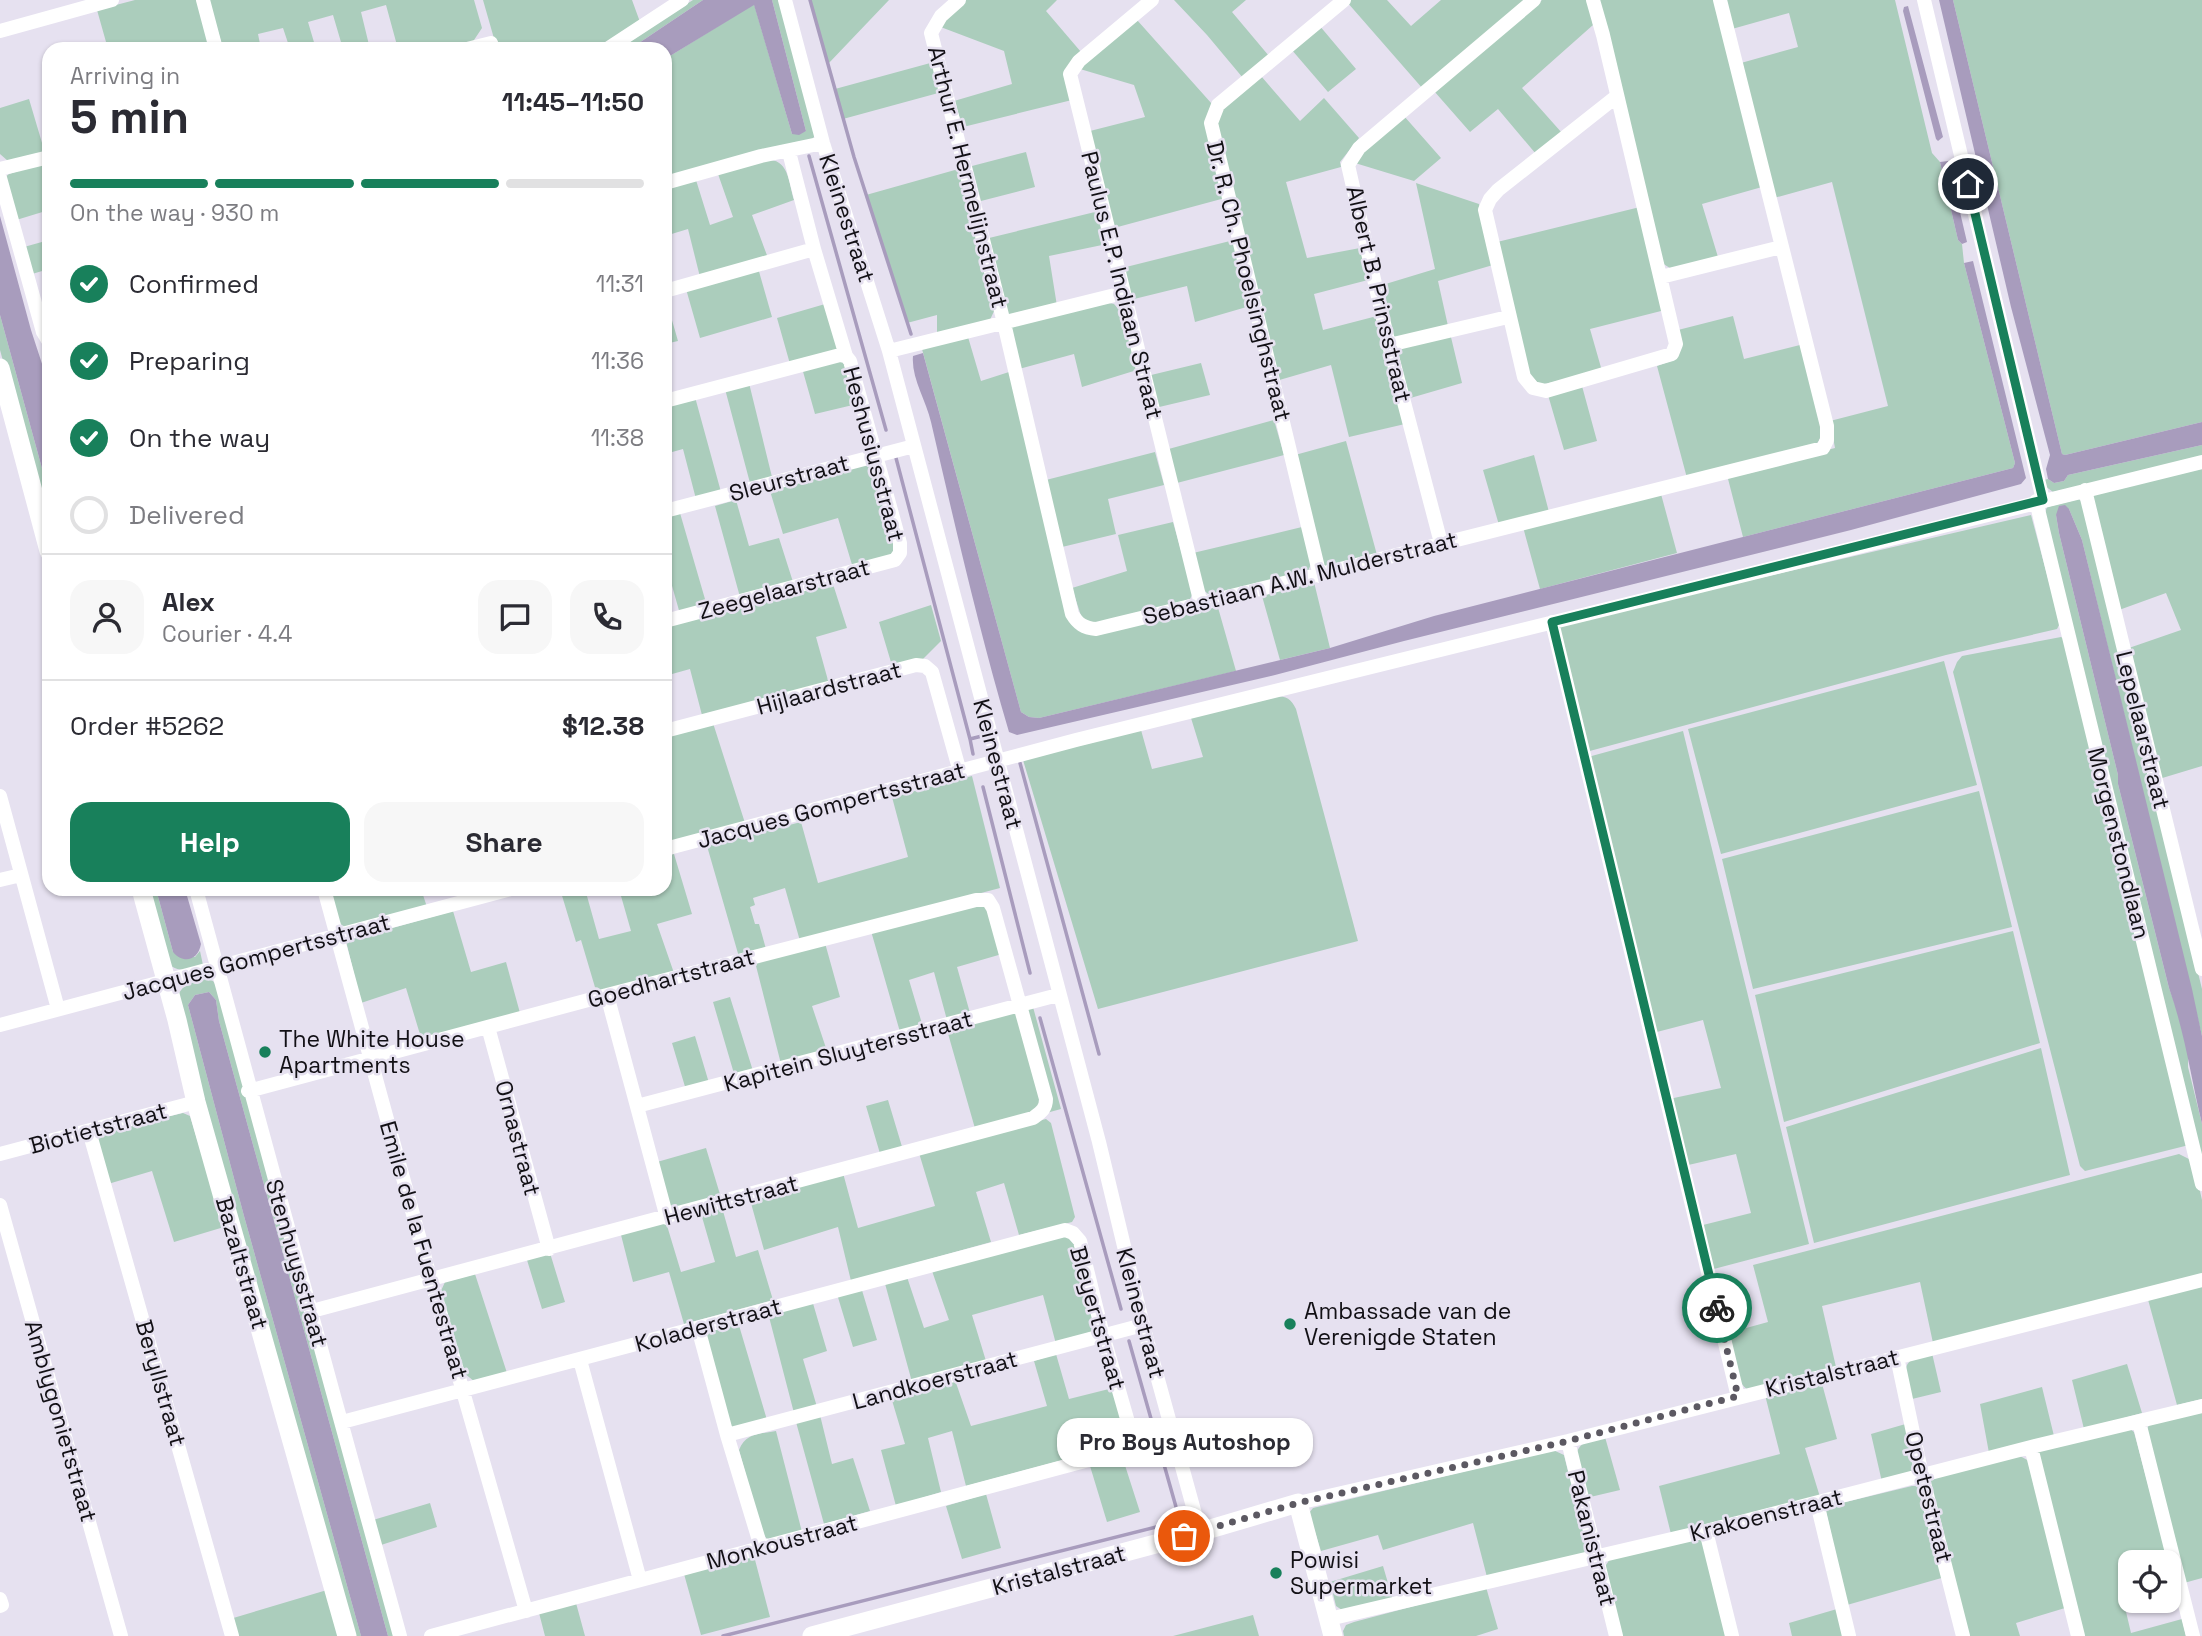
<!DOCTYPE html>
<meta charset="utf-8">
<style>
:root{--surface:#fff;--page:#f7f7f7;--text:#2b2b33;--muted:#7c7c81;--line:#e1e1e2;--accent:#18805b}
body{margin:0;font-family:"Space Grotesk",sans-serif;background:var(--page);color:var(--text);height:100vh;display:flex;flex-direction:column;font-size:26px;white-space:nowrap}
*{box-sizing:border-box;margin:0}
p{font-size:23px;color:var(--muted)}
.icon{flex:none;width:38px;height:38px;fill:none;stroke:currentColor;stroke-width:2;stroke-linecap:round;stroke-linejoin:round}
.map{position:relative;flex:1;overflow:hidden}
.details{position:absolute;left:42px;top:42px;width:630px;height:854px;display:flex;flex-direction:column;background:var(--surface);border-radius:21px;box-shadow:0 2px 5px #0004}
.details>*{flex:none}
.buttons{position:absolute;left:2118px;top:1550px;display:grid;gap:14px}
.buttons a{display:grid;place-items:center;width:63px;height:63px;border-radius:14px;background:var(--surface);box-shadow:0 2px 5px #0004;font-size:35px}
.pin{position:absolute;display:grid;place-items:center;width:60px;height:60px;color:#fff;margin:-30px;border:4px solid #fff;border-radius:50%;box-shadow:0 2px 7px #0007}
.courier{position:absolute;display:grid;place-items:center;width:70px;height:70px;margin:-35px;border:5px solid #18805b;border-radius:50%;background:#fff;color:#222;box-shadow:0 2px 9px #0007}
.bubble{position:absolute;height:49px;border-radius:21px;background:var(--surface);box-shadow:0 2px 5px #0004;font-size:23px;font-weight:700;line-height:49px;text-align:center}
.headline em{font-style:normal;font-weight:700}
.headline div{display:flex;flex-direction:column-reverse}
.headline{display:flex;align-items:center;justify-content:space-between;height:119px;padding:0 28px}
h1{font-size:46px;font-weight:700;line-height:52px}
.bar{display:grid;grid-template-columns:repeat(4,1fr);gap:10px 7px;align-content:center;height:84px;padding:0 28px}
.bar i{height:9px;border-radius:5px;background:var(--line)}
.bar .selected{background:var(--accent)}
.bar p{grid-column:span 4}
.line{display:flex;align-items:center;gap:18px;padding:0 28px;border-top:2px solid var(--line)}
.line div{flex:1}
.round{display:grid;place-items:center;flex:none;width:74px;height:74px;border-radius:21px;background:var(--page)}
ol{padding:0 28px;list-style:none}
li{display:flex;align-items:center;gap:21px;height:77px}
li p{margin-inline-start:auto}
li .icon{padding:7px;border-radius:50%;background:var(--accent);color:#fff;stroke-width:4}
li:last-child{color:var(--muted)}
li i{width:38px;height:38px;border:4px solid var(--line);border-radius:50%}
.primary-button{display:flex;gap:14px;margin-top:auto;padding:14px 28px}
.primary-button a{flex:1;height:80px;border-radius:21px;background:var(--accent);color:#fff;font-size:28px;font-weight:700;line-height:80px;text-align:center}
.primary-button a+a{background:var(--page);color:var(--text)}
.map>svg:first-child{display:block}
.green{fill:#abcdbc}
.water{fill:#a89cbd}
.lines{fill:none;stroke-linecap:round;stroke-linejoin:round}
.stream{stroke:#a89cbd;stroke-width:3.5}
.street{stroke:#fff;stroke-width:14}
.secondary{stroke:#fff;stroke-width:19}
.done{stroke:#5c5962;stroke-width:7;stroke-dasharray:0 12.6}
.route{stroke:#18805b;stroke-width:9}
.poi-dot{fill:#18805b;stroke:#e6e1f0;stroke-width:2.5}
.labels{text-anchor:middle;stroke-width:5;stroke-linejoin:round;paint-order:stroke}
.street-label{font-size:23px;fill:#121015;stroke:#e6e1f0}
.poi-label{font-size:23px;fill:#121015;stroke:#e6e1f0;text-anchor:start}
</style>
<div class="map">
<svg width="2202" height="1636" viewBox="0 0 2202 1636">
<rect width="100%" height="100%" fill="#e6e1f0"/>
<path class="green" d="M135,0h65l13,45 -14,4h-91l-11,-39z
M209,0h265l8,28 -10,15 -22,6h-52l-12,-44 -25,7 9,37h-27l-10,-34 -25,7 8,27h-26l-7,-21 -25,6 3,15h-38z
M483,0h149l8,22 -43,27h-100z
M693,0h10l-73,49h-14z
M772,0h9l34,135 -3,5 -147,40v-121l89,-55 38,130 14,-3z
M810,0h79l-61,64z
M965,0h92l-11,11 35,41c-20,19 -15,23 -9,48l-109,27 -9,-26 58,-17 -8,-33 -66,-25z
M1174,0h72l-14,12 37,44 -26,22 -36,-43z
M1350,0h37l24,26 30,-26h87l-105,89 -76,-87z
M1542,0h47l4,25 -71,63 40,45 -26,21 -38,-45 -28,23 -36,-41z
M1596,0h120l46,187 -60,17 16,53 -45,13 -11,-7z
M1726,0h169l37,153 8,9 18,78 4,4 2,19 51,200 -2,5 -270,69 -16,-62 108,-27 -5,-27 58,-15 -56,-224 -58,16 -33,-135 57,-16 -9,-34 -57,16z
M1953,0h249v422l-137,33 -3,-1z
M1137,20l75,84 13,94 -111,30 -24,-97 55,-14 -11,-32 -54,-16 4,-7z
M1319,25l37,44 -28,23 -37,-43z
M934,62l8,30 -99,27 -8,-30z
M1261,76l39,45 24,-23 35,40 -19,24 1,5 -55,15 21,76 53,-10 8,32 -54,14 9,36 54,-14 28,108 -56,13 -18,-72 -55,16 -59,-250 2,-19z
M29,99l16,54 -37,8 -8,-7v-46z
M1404,116l37,42 -27,23 -59,-18 2,-7z
M1026,152l9,35 -54,14 -9,-35z
M770,160c19,1 19,24 24,40l-42,15 16,43 -68,19 -12,-48 -23,7v-48l31,-8 14,45 23,-8 -15,-43z
M49,161v49l-36,11 -9,-43 5,-4z
M962,168l33,141 -6,13 -52,12v-19l-30,8 -41,-128z
M1416,183l63,21 14,61 -55,16 10,45 -50,12 -5,-2 -14,-50 56,-17z
M1640,207l25,103 -75,19 12,42 -62,14 -11,-11 -32,-132z
M1099,211l8,33 -58,12 8,50 -50,9 -18,-77z
M49,240v29l-17,5 -8,-27z
M1234,240l16,66 -55,16 -8,-36 -57,14 -8,-32z
M758,268l14,49 -72,21 -14,-49z
M665,296l13,45 -13,3z
M832,302l13,47 -55,15 -13,-46z
M1109,303l5,1 8,9 15,57 -55,17 -8,-33 -55,15 -8,-42z
M0,315l49,179v35l-49,-179z
M1733,316l11,43 56,-14 23,82 -4,14 -5,5 -127,32 -30,-112 14,-5 7,-31z
M1450,333l12,50 -55,16 -10,-45 4,-6z
M968,337l13,44 28,-9 64,254 144,-22 19,67 -197,47 -10,-1 -8,-5 -99,-363z
M834,360l11,3 12,41 -42,10 -13,-46z
M1201,363l9,32 -55,13 -8,-32z
M749,383l23,94 -22,6 -25,-94z
M1582,386l15,55 -33,9 -16,-55z
M695,397l26,95 -25,7 -13,-50 -18,5v-49z
M1274,420l10,35 -111,29 -8,-34z
M1346,441l31,114 -52,14 -30,-114z
M2202,445v13l-149,34 -8,-6 -1,-6 4,-1 6,4 10,-2 4,-6z
M1155,452l9,33 -56,14 8,35 -54,13 -16,-67z
M1534,455l15,57 -50,13 -16,-55z
M863,465l10,2 23,78 -4,10 -39,13 -15,-50 -55,16 -13,-43z
M2202,466v300l-43,13 -33,-130 55,-19 -15,-37 -47,17 -29,-113 5,-5z
M1661,494l16,59 -137,36 -17,-62z
M2079,499l4,4 119,486v47l-120,-496 -13,-31 -13,6 3,18 59,242v9l51,204 11,30 8,35v14l14,57v46l-157,-657 2,-6z
M736,500l13,46 30,-8 14,44 -53,15 -25,-91z
M680,513l27,93 -27,8 -15,-53v-44z
M2031,515l29,108 -3,6 -111,26 -360,97 -28,-127z
M1173,522l20,71 -3,6 -91,27 -17,-7 -10,-31 55,-17 -9,-36z
M1302,527l10,35 -5,11 -93,23c-17,-3 -17,-28 -21,-43z
M832,581l15,47 -31,9 13,47 -126,35 -13,-50 -25,7v-51z
M1314,582l16,66 -50,12 -18,-64z
M931,605l10,36 -22,22 -26,6 -14,-47z
M2061,637l5,3 123,505 -104,26 -5,-5 -127,-494 4,-10 5,-6z
M1944,661l33,124 -256,69 -33,-125z
M1275,696c12,0 16,3 21,13l62,232 -260,68 -75,-249 118,-30 11,39 51,-12 -12,-39z
M713,723l32,100 -77,21 -3,-12v-97z
M1683,731l126,513 -99,26 -11,-44 52,-13 -15,-59 -52,12 -15,-67 52,-11 -18,-68 -50,13 -65,-276z
M972,776l28,112 -200,53 -15,-53 -32,10 2,7 -5,2 5,17h4l7,25 -27,8 -32,-111 94,-24 17,61 90,-26 -16,-60z
M1979,791l33,136 -259,62 -31,-130z
M674,854l18,60 -35,10 17,49 -77,21 -16,-54 -5,2 -16,-53h25l14,50 32,-8 -12,-42h46v-33z
M147,889h9l17,63 22,5 5,-6 3,14c-12,4 -21,8 -32,1z
M329,889h92l6,18 -82,20 -6,-4z
M976,902l12,6 14,46 -45,13 13,46 -23,7 -13,-48 -25,8 14,47 -23,5 -29,-101z
M453,911l18,61 35,-10 14,51 -98,28 -16,-53 -45,15 -15,-62z
M2013,931l27,112 -256,79 -29,-127z
M825,943l15,54 -28,9 15,45 -46,13 -26,-102z
M206,979l7,2 5,7 178,648h-8l-169,-615 -3,-21 -7,-8 -14,3 -7,10 56,211 117,420h-9l-175,-637c4,-15 15,-17 29,-20z
M730,997l23,74 -18,6 -22,-75z
M1033,1007l28,102 -85,23 -29,-102z
M695,1036l14,47 -23,7 -14,-47z
M2041,1048l29,127 -256,68 -28,-116z
M888,1100l15,50 -22,7 -15,-51z
M183,1113l7,3 34,111 -50,15 -22,-71 -44,13 -11,-43 6,-9z
M1046,1119l5,4 24,94 -3,5 -53,13 -15,-52 -28,9 15,50 -140,39 -13,-54 -74,23 -15,-54 94,-23 15,55 77,-22 -16,-53z
M706,1148l16,53 -54,8 -11,-47z
M2179,1154l14,7 9,39v76l-269,67 -13,-61 -98,24 14,61 -87,23c-14,-5 -18,-42 -21,-57l40,-11 -15,-57z
M721,1204l15,53 22,-7 15,50 -89,24 -15,-52 -36,10 -13,-51 45,-12 16,53 34,-10 -15,-52z
M1061,1232l13,11 21,80 -2,8 -37,13 -13,-49 -71,20 14,46 -74,21 -28,-102 22,-6 18,54 25,-8 -18,-52z
M550,1253l15,49 -23,7 -15,-49z
M475,1274l32,99 -32,9 -11,-9 -24,-80 5,-11z
M2202,1282v117l-25,6 -30,-109z
M861,1287l16,53 -24,7 -16,-53z
M812,1300l15,51 -24,8 14,48 -23,6 -26,-100z
M738,1322l29,98 -30,8 -8,-2 -24,-94z
M1932,1353l9,39 -29,7c-6,-30 -16,-38 20,-46z
M1056,1354l13,45 44,-11 12,44 -6,13 -153,41 -14,-55 -24,7 13,54 -45,14 -15,-56 24,-6 -14,-47 64,-17 16,46 76,-20 -13,-45z
M2127,1364l15,49 -58,16 -12,-49z
M1821,1380l16,59 -32,9 15,49 -149,37 -12,-48 121,-32 -15,-59z
M2042,1387l12,49 -65,17 -9,-49z
M2202,1409v169l-18,5 -37,-155 4,-5z
M820,1415l12,49 21,-6 17,53 -46,13 -28,-102z
M1909,1423l6,50 -33,9 -11,-48z
M2130,1429l4,3 41,154 -7,1v-24h-38v34l-7,2 8,34 51,-14 4,17h-103l-46,-181 2,-4z
M776,1431l26,101 -30,8 -6,-2 -5,-8 -22,-80c7,-17 20,-16 37,-19z
M1605,1437l15,53 -34,8 -10,-43c4,-15 16,-15 29,-18z
M1553,1450l11,5 23,93 -3,6 -97,23 -14,-54 -90,27 -5,-15 -57,16 -12,-38 4,-5z
M1122,1456l18,56 -33,10 -17,-56z
M2020,1456l9,5 36,147 -49,15 4,13h-52l-39,-154 3,-4z
M1912,1486h6l27,91 -98,28 -22,-98z
M986,1494l15,54 -39,11 -16,-53z
M430,1503l7,24 -56,18 -8,-25z
M1698,1537l6,2 25,97h-108l-17,-68 6,-9z
M754,1556l16,61 -69,18 -17,-61z
M1383,1566l10,34 -51,10 -6,-4 -6,-24z
M1486,1587l12,42 -22,7h-132l-1,-5 3,-6 8,-3z
M327,1590l13,46h-105l-5,-17z
M576,1603l9,33h-40l-6,-23z
M1837,1609l7,27h-52l-3,-13z
M1253,1615l6,21h-86z"/>
<path class="water" d="M703,0h69l34,131 -7,4 -7,-1 -38,-129 -89,54v-10h-35z
M1939,0h14l109,454 3,1 137,-33v23l-134,30 -4,6 -10,2 -6,-4 -2,-10 4,-14 -39,-148z
M1908,6l35,131 -5,4 -2,-2 -33,-128 1,-4z
M1948,161l19,81 -5,2 -4,-4 -18,-78z
M0,216l31,114 14,43 4,-1v122l-49,-179z
M1973,261l50,205 3,12 -5,6 -170,46 -447,111 -129,34 -258,60 -8,-3c-30,-102 -54,-206 -78,-310 -5,-22 -20,-44 -18,-66l10,-3 98,359 8,5 10,1 291,-70 104,-32 579,-148 2,-5 -51,-200z
M2065,505l4,4 13,31 110,449 10,47v88c-11,-46 -17,-91 -33,-136l-51,-204v-9l-59,-242 -3,-18 3,-9z
M156,889h29l16,55c-3,17 -18,20 -28,8z
M209,992l7,8 3,21 169,615h-27l-117,-420 -56,-211 7,-10z"/>
<g class="lines">
<path class="stream" d="M810,0l44,157 57,177
M809,156l77,274
M896,458l74,281 12,-3
M970,739l3,15
M1020,763l79,291
M983,787l47,186
M1040,1018l81,291
M723,1636l457,-115 -51,-180"/>
<path class="street" d="M203,0l13,49
M785,0l38,143 66,208 210,791 44,183 57,207
M959,0l-18,16 -10,17 73,290 68,291c6,10 12,14 24,15 243,-58 485,-121 727,-181l4,-8v-14l-107,-426
M1152,0l-73,61 -9,13 131,530
M1593,0l10,35 73,309 -4,10 -126,37 -13,-3 -9,-11 -39,-167 5,-11 8,-9 119,-94
M1924,0l119,500
M0,31l112,-31
M467,49l24,-6 2,6
M607,49l75,-49
M0,169l49,-12
M0,178l43,154 6,10
M665,183l96,-27 62,-13
M1661,277l120,-30
M665,291l149,-42 -25,-97
M1389,345l119,-28
M889,351l234,-58
M665,401l175,-46 6,1
M2085,490l117,479
M2036,501l166,683
M665,511l249,-65
M1441,543l-52,-198 -41,-180 11,-17 175,-148
M1320,576l-109,-453 7,-18 126,-105
M665,621l230,-61 5,-7v-10l-50,-182 -4,-5 -32,-107
M1552,622l186,775
M665,731l251,-66 9,1 7,6 28,100
M0,796l58,213
M665,849l411,-109 1126,-278
M0,880l21,-5
M196,889c66,250 136,498 204,747
M324,889l107,391 95,331
M607,995l60,223
M0,1025l511,-136
M488,1027l61,222
M248,1091l359,-96 369,-95h12l5,8 53,191c0,10 -5,13 -13,19l-721,193
M637,1106l421,-111
M89,1131l143,505
M0,1154l196,-52
M0,1205l121,431
M698,1328l29,107 34,112
M1897,1357l25,118 41,161
M580,1360l60,220
M342,1422l723,-192 8,3 7,8 23,94 29,101 -1,7 -5,7 -695,186
M2139,1422l54,214
M727,1435l416,-110
M1568,1441l48,195
M2031,1447l47,189
M1298,1503l270,-62 634,-161
M1817,1503l32,133
M1706,1531l26,105
M0,1599l2,6 -2,1
M1329,1619l377,-88 325,-84 171,-41"/>
<path class="secondary" d="M0,368l49,183
M141,889l36,131 19,82 151,534
M812,1636l388,-104 98,-29 35,133"/>
</g>
<g class="lines">
<path class="done" d="M1184,1536l114,-33 270,-62 170,-45 -21,-88"/>
<path class="route" d="M1717,1308l-165,-686 491,-122 -75,-316"/>
</g>
<g class="poi-dot">
<circle cx="265" cy="1052" r="7"/>
<circle cx="1290" cy="1324" r="7"/>
<circle cx="1276" cy="1573" r="7"/>
</g>
<g class="labels">
<g class="street-label">
<text transform="translate(968 177) rotate(76)" y="8">Arthur E. Hermelijnstraat</text>
<text transform="translate(847 218) rotate(72)" y="8">Kleinestraat</text>
<text transform="translate(1249 281) rotate(76)" y="8">Dr. R. Ch. Phoelsinghstraat</text>
<text transform="translate(1122 285) rotate(76)" y="8">Paulus E.P. Indiaan Straat</text>
<text transform="translate(1379 294) rotate(77)" y="8">Albert B. Prinsstraat</text>
<text transform="translate(874 454) rotate(75)" y="8">Heshusiusstraat</text>
<text transform="translate(789 478) rotate(-15)" y="8">Sleurstraat</text>
<text transform="translate(1300 578) rotate(-14)" y="8">Sebastiaan A.W. Mulderstraat</text>
<text transform="translate(784 589) rotate(-15)" y="8">Zeegelaarstraat</text>
<text transform="translate(829 688) rotate(-15)" y="8">Hijlaardstraat</text>
<text transform="translate(2143 730) rotate(76)" y="8">Lepelaarstraat</text>
<text transform="translate(998 764) rotate(75)" y="8">Kleinestraat</text>
<text transform="translate(831 805) rotate(-15)" y="8">Jacques Gompertsstraat</text>
<text transform="translate(2119 843) rotate(76)" y="8">Morgenstondlaan</text>
<text transform="translate(256 957) rotate(-15)" y="8">Jacques Gompertsstraat</text>
<text transform="translate(671 978) rotate(-15)" y="8">Goedhartstraat</text>
<text transform="translate(848 1051) rotate(-15)" y="8">Kapitein Sluytersstraat</text>
<text transform="translate(98 1128) rotate(-15)" y="8">Biotietstraat</text>
<text transform="translate(518 1138) rotate(75)" y="8">Ornastraat</text>
<text transform="translate(731 1200) rotate(-15)" y="8">Hewittstraat</text>
<text transform="translate(424 1250) rotate(74)" y="8">Emile de la Fuentestraat</text>
<text transform="translate(242 1263) rotate(74)" y="8">Bazaltstraat</text>
<text transform="translate(297 1263) rotate(74)" y="8">Stenhuysstraat</text>
<text transform="translate(1141 1313) rotate(75)" y="8">Kleinestraat</text>
<text transform="translate(1098 1318) rotate(74)" y="8">Bleyertstraat</text>
<text transform="translate(708 1325) rotate(-15)" y="8">Koladerstraat</text>
<text transform="translate(1832 1373) rotate(-14)" y="8">Kristalstraat</text>
<text transform="translate(935 1380) rotate(-15)" y="8">Landkoerstraat</text>
<text transform="translate(161 1383) rotate(74)" y="8">Beryllstraat</text>
<text transform="translate(61 1421) rotate(74)" y="8">Amblygonietstraat</text>
<text transform="translate(1929 1497) rotate(76)" y="8">Opetestraat</text>
<text transform="translate(1766 1515) rotate(-14)" y="8">Krakoenstraat</text>
<text transform="translate(1592 1538) rotate(76)" y="8">Pakanistraat</text>
<text transform="translate(782 1542) rotate(-15)" y="8">Monkoustraat</text>
<text transform="translate(1059 1570) rotate(-15)" y="8">Kristalstraat</text>
</g>
<g class="poi-label">
<text x="279" y="1047">The White House<tspan x="279" dy="26">Apartments</tspan></text>
<text x="1304" y="1319">Ambassade van de<tspan x="1304" dy="26">Verenigde Staten</tspan></text>
<text x="1290" y="1568">Powisi<tspan x="1290" dy="26">Supermarket</tspan></text>
</g>
</g>
</svg>
<div class="buttons">
<a><svg class="icon" aria-label="locate" viewBox="0 0 24 24"><circle cx="12" cy="12" r="6"/><path d="M12 2v4M12 18v4M2 12h4M18 12h4"/></svg></a>
</div>
<div class="pin" style="left:1184px;top:1536px;background:#ea580c"><svg class="icon" aria-label="bag" viewBox="0 0 24 24"><path d="M5 8h14l-1 12H6zM9 8a3 3 0 0 1 6 0"/></svg></div>
<div class="pin" style="left:1968px;top:184px;background:#1f2937"><svg class="icon" aria-label="home" viewBox="0 0 24 24"><path d="M3 11l9-7 9 7M6 9v11h12V9"/></svg></div>
<div class="courier" style="left:1717px;top:1308px"><svg class="icon" aria-label="bike" viewBox="0 0 24 24"><circle cx="6" cy="16" r="4"/><circle cx="18" cy="16" r="4"/><path d="M6 16l4-8h5l3 8M10 8l3 8H6M13 5h3"/></svg></div>
<div class="bubble" style="left:1057px;top:1418px;width:256px">Pro Boys Autoshop</div>
<section class="details">
<div class="headline"><div><h1>5 min</h1><p>Arriving in</p></div><em>11:45–11:50</em></div>
<div class="bar"><i class="selected"></i><i class="selected"></i><i class="selected"></i><i></i><p>On the way · 930 m</p></div>
<ol>
<li><svg class="icon" aria-label="check" viewBox="0 0 24 24"><path d="M5 12l5 5 9-10"/></svg>Confirmed<p>11:31</p></li>
<li><svg class="icon" aria-label="check" viewBox="0 0 24 24"><path d="M5 12l5 5 9-10"/></svg>Preparing<p>11:36</p></li>
<li><svg class="icon" aria-label="check" viewBox="0 0 24 24"><path d="M5 12l5 5 9-10"/></svg>On the way<p>11:38</p></li>
<li><i></i>Delivered</li>
</ol>
<div class="line" style="height:126px"><a class="round"><svg class="icon" aria-label="person" viewBox="0 0 24 24"><circle cx="12" cy="8" r="4"/><path d="M4 21q1-7 8-7t8 7"/></svg></a><div><b>Alex</b><p>Courier · 4.4</p></div><a class="round"><svg class="icon" aria-label="chat" viewBox="0 0 24 24"><path d="M4 5h16v11H9l-5 4z"/></svg></a><a class="round"><svg class="icon" aria-label="phone" viewBox="0 0 24 24"><path d="M5 4h4l2 5-3 2q2 4 5 5l2-3 5 2v4C11 20 4 13 5 4z"/></svg></a></div>
<div class="line" style="height:91px"><div>Order #5262</div><b>$12.38</b></div>
<div class="primary-button"><a>Help</a><a>Share</a></div>
</section>
</div>
